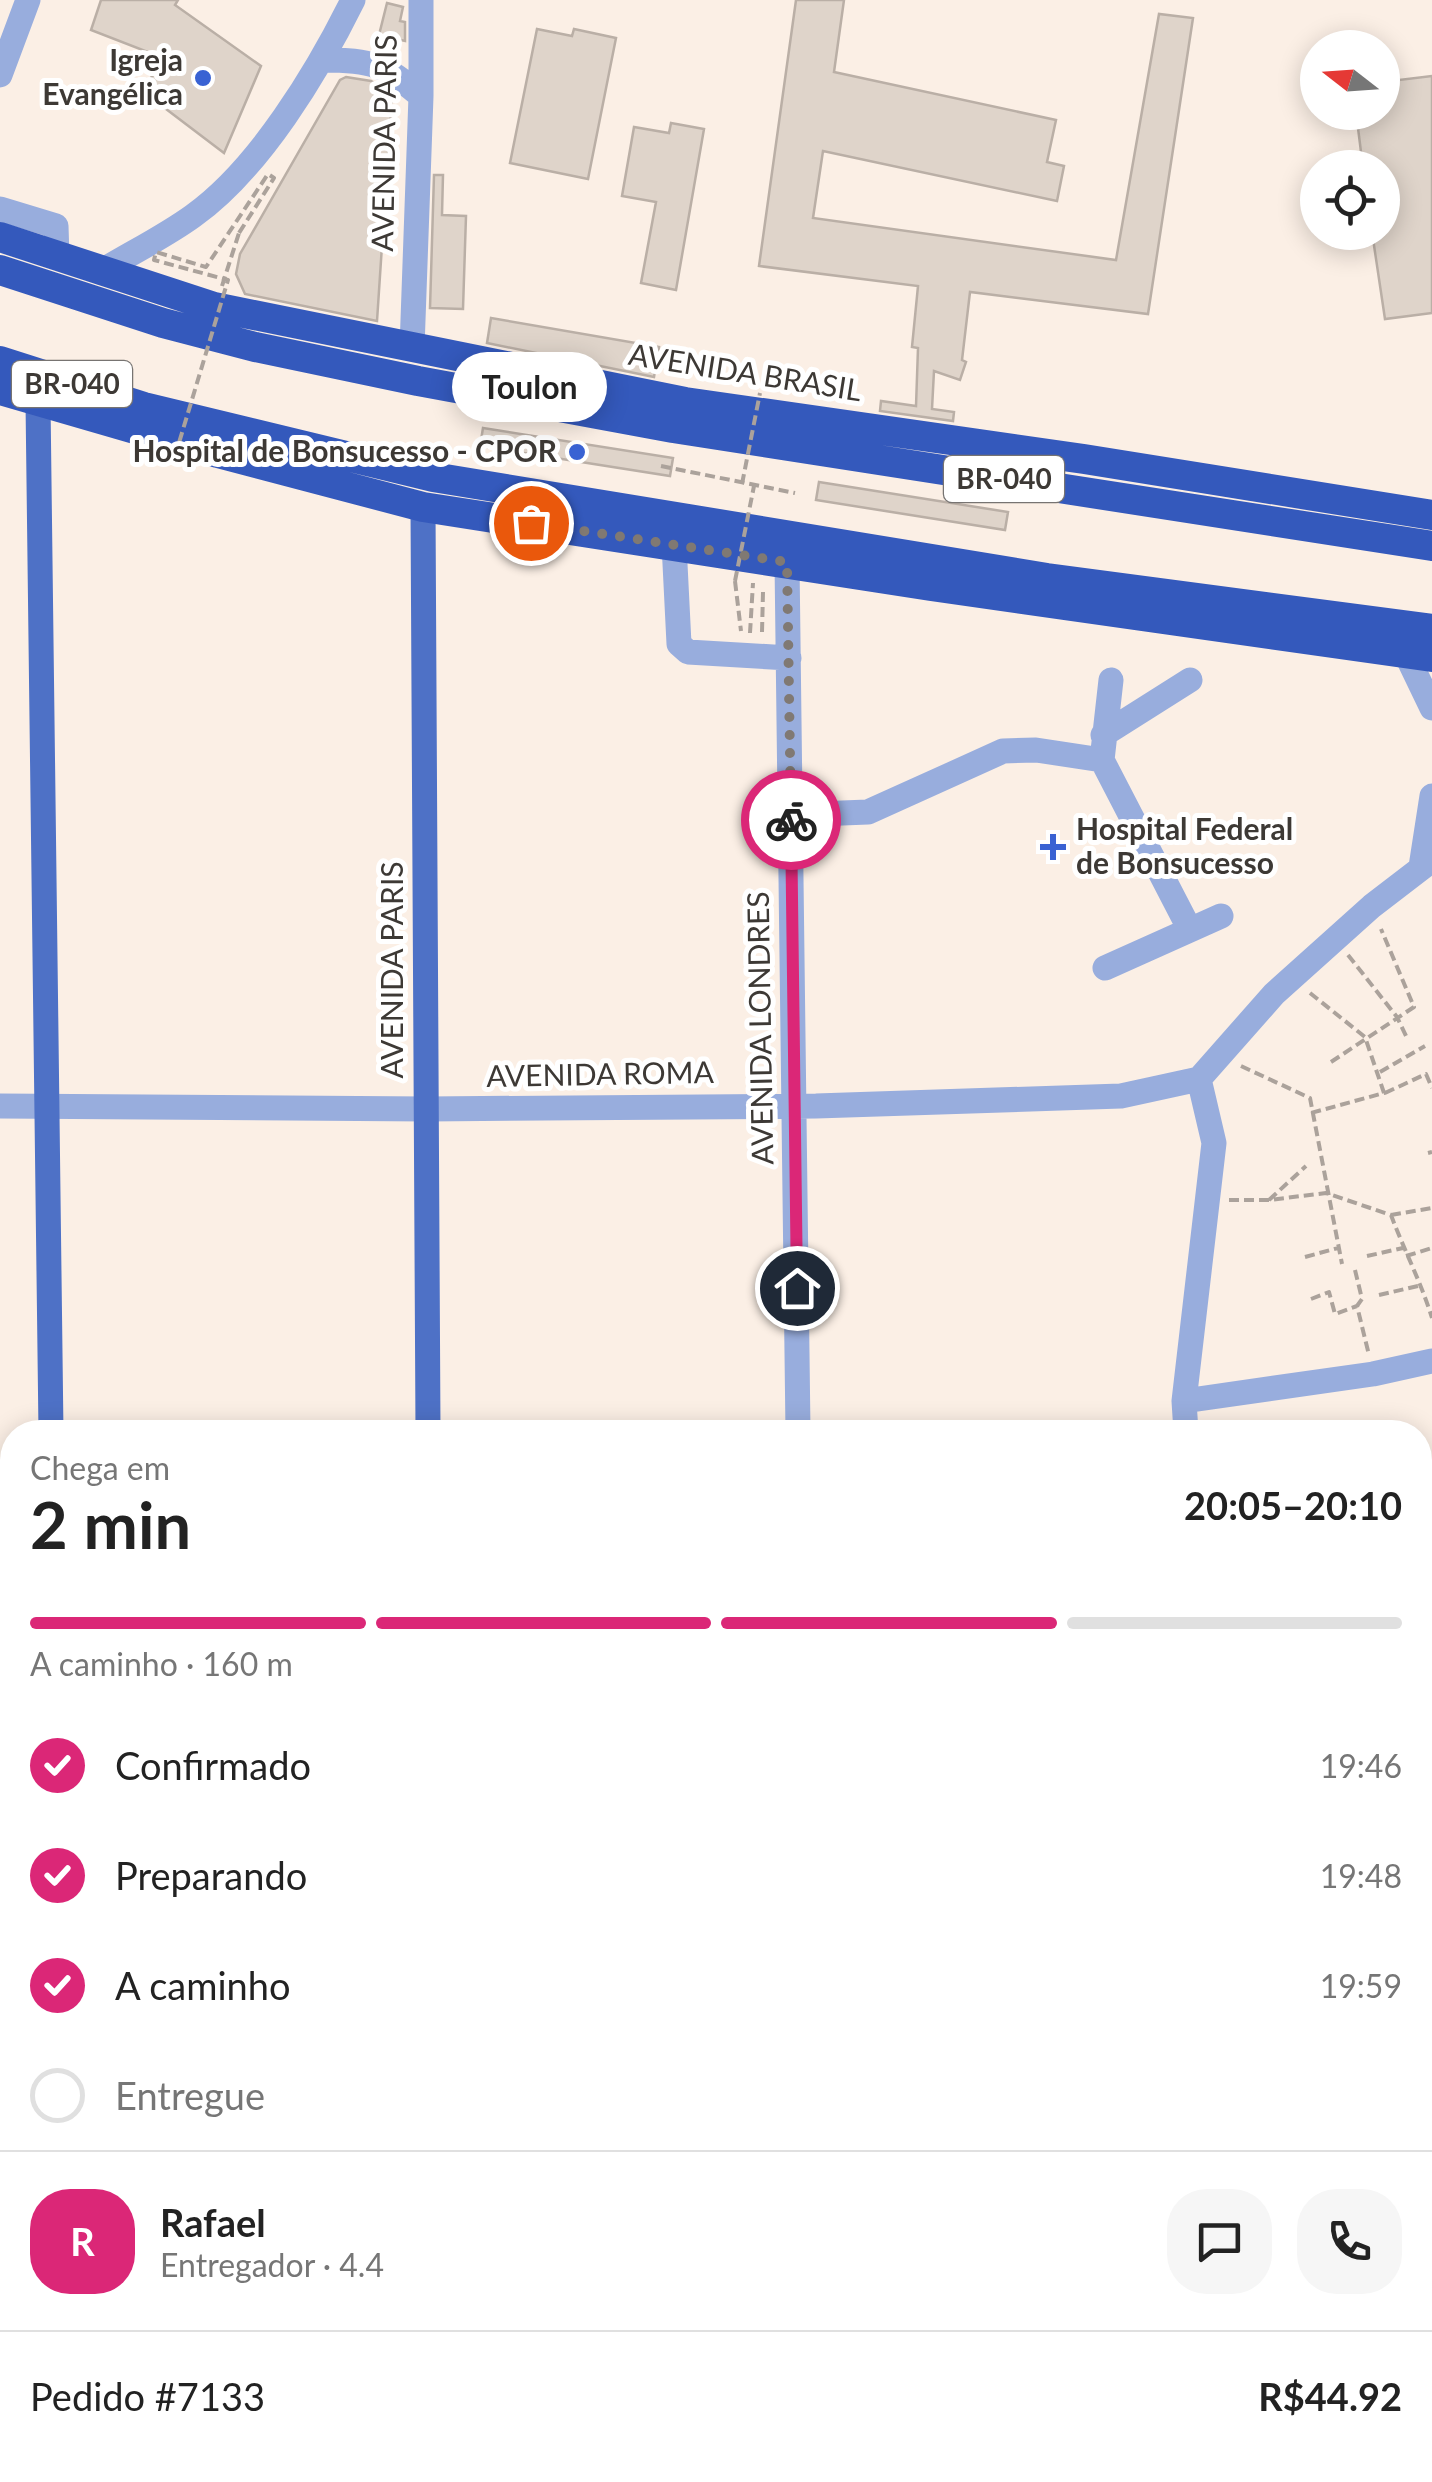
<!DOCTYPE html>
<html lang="pt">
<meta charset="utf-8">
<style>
:root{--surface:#fff;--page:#f6f6f6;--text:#222;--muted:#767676;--line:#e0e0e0;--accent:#db2777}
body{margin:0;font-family:Lato,sans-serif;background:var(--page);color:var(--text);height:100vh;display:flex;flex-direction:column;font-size:38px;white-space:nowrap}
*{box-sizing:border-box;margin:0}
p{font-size:32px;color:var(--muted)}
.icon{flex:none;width:55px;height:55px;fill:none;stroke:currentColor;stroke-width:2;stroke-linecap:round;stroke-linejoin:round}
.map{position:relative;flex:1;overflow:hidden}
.panel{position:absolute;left:0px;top:1420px;width:1432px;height:1062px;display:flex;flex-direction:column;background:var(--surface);border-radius:40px 40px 0 0;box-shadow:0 5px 25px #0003}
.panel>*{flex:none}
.needle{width:65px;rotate:287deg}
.controls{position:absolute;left:1300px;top:30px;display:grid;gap:20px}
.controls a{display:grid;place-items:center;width:100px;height:100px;border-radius:50%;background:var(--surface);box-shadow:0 5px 25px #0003;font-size:50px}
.pin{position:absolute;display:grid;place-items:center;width:85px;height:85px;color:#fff;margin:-42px;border:5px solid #fff;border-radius:50%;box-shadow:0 2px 10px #0007}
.courier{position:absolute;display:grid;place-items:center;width:100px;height:100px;margin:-50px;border:8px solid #db2777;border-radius:50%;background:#fff;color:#222;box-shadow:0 2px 12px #0007}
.bubble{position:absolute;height:70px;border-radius:35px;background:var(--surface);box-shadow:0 5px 25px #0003;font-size:32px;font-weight:700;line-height:70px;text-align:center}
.headline em{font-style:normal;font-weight:700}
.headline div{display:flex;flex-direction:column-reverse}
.headline{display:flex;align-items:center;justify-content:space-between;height:170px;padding:0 30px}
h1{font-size:65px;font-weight:700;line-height:75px}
.bar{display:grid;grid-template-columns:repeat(4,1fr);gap:15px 10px;align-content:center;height:120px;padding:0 30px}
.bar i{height:12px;border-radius:8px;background:var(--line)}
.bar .on{background:var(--accent)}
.bar p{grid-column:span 4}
.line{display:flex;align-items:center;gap:25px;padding:0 30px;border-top:2px solid var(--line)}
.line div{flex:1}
.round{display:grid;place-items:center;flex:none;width:105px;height:105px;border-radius:40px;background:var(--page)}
ol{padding:0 30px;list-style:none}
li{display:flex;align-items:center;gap:30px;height:110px}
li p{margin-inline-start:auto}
li .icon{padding:10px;border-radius:50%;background:var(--accent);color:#fff;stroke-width:4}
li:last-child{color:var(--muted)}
li i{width:55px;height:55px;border:5px solid var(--line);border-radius:50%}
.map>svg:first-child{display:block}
.building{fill:#dfd4ca;stroke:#baafa6;stroke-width:2.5}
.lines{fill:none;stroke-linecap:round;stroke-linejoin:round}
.path{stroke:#aba29b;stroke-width:4;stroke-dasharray:10 5;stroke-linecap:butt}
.minor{stroke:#98addd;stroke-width:25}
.major{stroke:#4e71c6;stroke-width:25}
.highway{stroke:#3459bc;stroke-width:30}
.path-bridge{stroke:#aba29b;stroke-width:4;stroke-dasharray:10 5;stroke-linecap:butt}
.done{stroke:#807973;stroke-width:10;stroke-dasharray:0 18}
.route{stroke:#db2777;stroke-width:12}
.poi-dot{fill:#3962d3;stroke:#fff;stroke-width:4}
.labels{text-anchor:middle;stroke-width:10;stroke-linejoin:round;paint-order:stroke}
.shield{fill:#fff;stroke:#777472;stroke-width:2.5}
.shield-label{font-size:28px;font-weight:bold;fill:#3d3935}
.poi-label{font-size:30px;font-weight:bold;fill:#3d3935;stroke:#fff;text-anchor:end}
.street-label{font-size:30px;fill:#3d3935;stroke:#fff}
</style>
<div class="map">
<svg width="1432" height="2482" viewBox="0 0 1432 2482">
<rect width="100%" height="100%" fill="#fbefe5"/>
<path class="building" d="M101,0h77l-3,5 86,61 -37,87 -83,-63 25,-31 -75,-29z
M796,0h48l-10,72 222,48 -9,42 17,4 -7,35 -234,-50 -10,67 303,42 43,-246 34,4 -45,296 -178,-22 -8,68 4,2 -6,18 -26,-9 -2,38 22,3 -1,9 -73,-10 1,-10 35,5 2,-58 -6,-1 6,-61 -159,-20z
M387,3l16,4 -3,14 5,1v19l-26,-6z
M537,29l35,7 2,-7 42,9 -28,141 -78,-16z
M1432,76v237l-47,6 -13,-87h10v-64h-19l-7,-56h26v-30z
M346,77l25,4 21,13 -15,227 -132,-27 -9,-20 4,-20 100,-174z
M671,123l33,6 -28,161 -35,-7 15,-81 -34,-6 12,-69 35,6z
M434,175h9l-1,40 24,1 -3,93 -33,-1z
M491,318l168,29 -5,30 -167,-34z
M483,428l190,30 -3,18 -190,-30z
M819,482l189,30 -3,18 -189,-30z"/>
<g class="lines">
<path class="path" d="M222,286l17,-53
M661,466l134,27
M735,581l6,50
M762,632l1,-40
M750,633l3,-50
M1348,955l49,62 9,19
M1310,993l55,44 19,56 -73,20
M1331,1062l83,-55 -33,-78
M1241,1066l69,32 32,166
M1380,1072l45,-26
M1385,1093l41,-19 6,14
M1428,1153l4,-1
M1229,1200h40l57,-7 65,22c13,35 30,67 41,103
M1269,1200l37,-34
M1391,1215l41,-7
M1367,1256l36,-8
M1406,1256l26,-8
M1305,1257l33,-9
M1355,1270l7,29 -5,7 12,49
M1379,1295l43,-10
M1311,1299l18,-7 6,22 22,-8"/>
<path class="minor" d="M323,60c50,0 60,4 98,36
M0,75l28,-75
M0,209l56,17 1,31
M100,272c31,-19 64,-35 93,-56 66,-47 125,-145 160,-216
M412,348l9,-252v-96
M674,544l5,100 9,8 101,6
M787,562l11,870
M1406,654l26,54
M1111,680l-9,80 88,170
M1103,735l87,-55
M791,815l77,-3 135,-61 33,-1 66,10
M1421,867l11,-71
M1105,968l116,-52
M1199,1079l75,-85 98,-88 60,-46
M0,1106l427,3 389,-3 305,-10 78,-17
M1184,1401l189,-27 59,-13
M1186,1432l-2,-31 30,-258 -15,-64
M1420,1723l12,-7
M0,1890h12
M1420,2386l12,3
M0,2469l12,-3
M805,2470l1,12
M864,2470l25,11
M1178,2482l1,-12"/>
<path class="major" d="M38,402l13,1030
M423,507l5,925
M58,2470v12
M435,2470v12"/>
<path class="highway" d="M0,237l214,70 471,95 399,57 348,56
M0,270l163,53 92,24 163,34 255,47 759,118
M0,361l144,46 289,70 614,101 385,51
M0,390l218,63 205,54 508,79 501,71"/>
<path class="path-bridge" d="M175,456l53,-176 -74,-20 2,-8 50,15 62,-93 6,4 -35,55
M742,484l18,-91
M735,581l19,-95"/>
</g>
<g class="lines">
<path class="done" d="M531,523l256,39 4,258"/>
<path class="route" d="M791,820l6,468"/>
</g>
<g class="poi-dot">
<circle cx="203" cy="78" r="10"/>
<circle cx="577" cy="452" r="10"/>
<path d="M1048 832h10v10h10v10h-10v10h-10v-10h-10v-10h10z"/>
</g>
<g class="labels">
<g class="shield">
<rect x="12" y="361" width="120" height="46" rx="8"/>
<rect x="944" y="456" width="120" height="46" rx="8"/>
</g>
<g class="shield-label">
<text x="72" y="394">BR-040</text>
<text x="1004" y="489">BR-040</text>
</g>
<g class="poi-label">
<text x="183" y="71">Igreja<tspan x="183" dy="34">Evangélica</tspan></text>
<text x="557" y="462">Hospital de Bonsucesso - CPOR</text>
<text x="1076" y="840" text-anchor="start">Hospital Federal<tspan x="1076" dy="34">de Bonsucesso</tspan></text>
</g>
<g class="street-label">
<text transform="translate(385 143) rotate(-89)" y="10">AVENIDA PARIS</text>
<text transform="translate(745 373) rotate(9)" y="10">AVENIDA BRASIL</text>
<text transform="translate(393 970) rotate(-90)" y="10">AVENIDA PARIS</text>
<text transform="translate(761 1028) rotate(-91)" y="10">AVENIDA LONDRES</text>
<text transform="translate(600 1075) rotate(-1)" y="10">AVENIDA ROMA</text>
</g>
</g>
</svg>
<div class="controls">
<a><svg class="needle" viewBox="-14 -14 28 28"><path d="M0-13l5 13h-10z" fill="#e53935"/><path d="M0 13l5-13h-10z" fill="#767676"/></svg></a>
<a><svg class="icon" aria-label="locate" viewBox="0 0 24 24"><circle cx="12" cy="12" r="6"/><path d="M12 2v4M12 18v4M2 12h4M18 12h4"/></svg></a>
</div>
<div class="pin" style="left:531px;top:523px;background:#ea580c"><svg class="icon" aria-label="bag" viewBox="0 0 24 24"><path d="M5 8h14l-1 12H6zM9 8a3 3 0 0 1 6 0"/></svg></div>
<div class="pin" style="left:797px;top:1288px;background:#1f2937"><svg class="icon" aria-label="home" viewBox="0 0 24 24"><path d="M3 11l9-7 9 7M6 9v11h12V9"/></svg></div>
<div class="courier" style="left:791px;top:820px"><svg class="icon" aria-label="bike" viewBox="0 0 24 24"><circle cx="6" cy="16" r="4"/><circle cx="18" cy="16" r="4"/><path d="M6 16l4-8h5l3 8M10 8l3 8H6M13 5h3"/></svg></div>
<div class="bubble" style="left:452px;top:352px;width:155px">Toulon</div>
<section class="panel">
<div class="headline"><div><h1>2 min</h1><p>Chega em</p></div><em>20:05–20:10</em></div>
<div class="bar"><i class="on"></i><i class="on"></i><i class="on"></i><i></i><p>A caminho · 160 m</p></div>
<ol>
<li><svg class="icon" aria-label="check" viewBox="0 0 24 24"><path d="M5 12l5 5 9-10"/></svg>Confirmado<p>19:46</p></li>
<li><svg class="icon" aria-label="check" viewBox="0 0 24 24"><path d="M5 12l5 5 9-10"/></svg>Preparando<p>19:48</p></li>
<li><svg class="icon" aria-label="check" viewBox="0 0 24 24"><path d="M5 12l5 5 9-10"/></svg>A caminho<p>19:59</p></li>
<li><i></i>Entregue</li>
</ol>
<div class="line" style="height:180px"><b class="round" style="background:var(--accent);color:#fff">R</b><div><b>Rafael</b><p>Entregador · 4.4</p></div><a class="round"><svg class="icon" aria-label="chat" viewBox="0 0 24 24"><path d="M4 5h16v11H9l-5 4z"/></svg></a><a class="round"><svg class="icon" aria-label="phone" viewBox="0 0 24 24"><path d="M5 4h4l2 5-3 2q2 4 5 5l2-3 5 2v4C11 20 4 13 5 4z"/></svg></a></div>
<div class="line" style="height:130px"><div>Pedido #7133</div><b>R$44.92</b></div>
</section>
</div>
